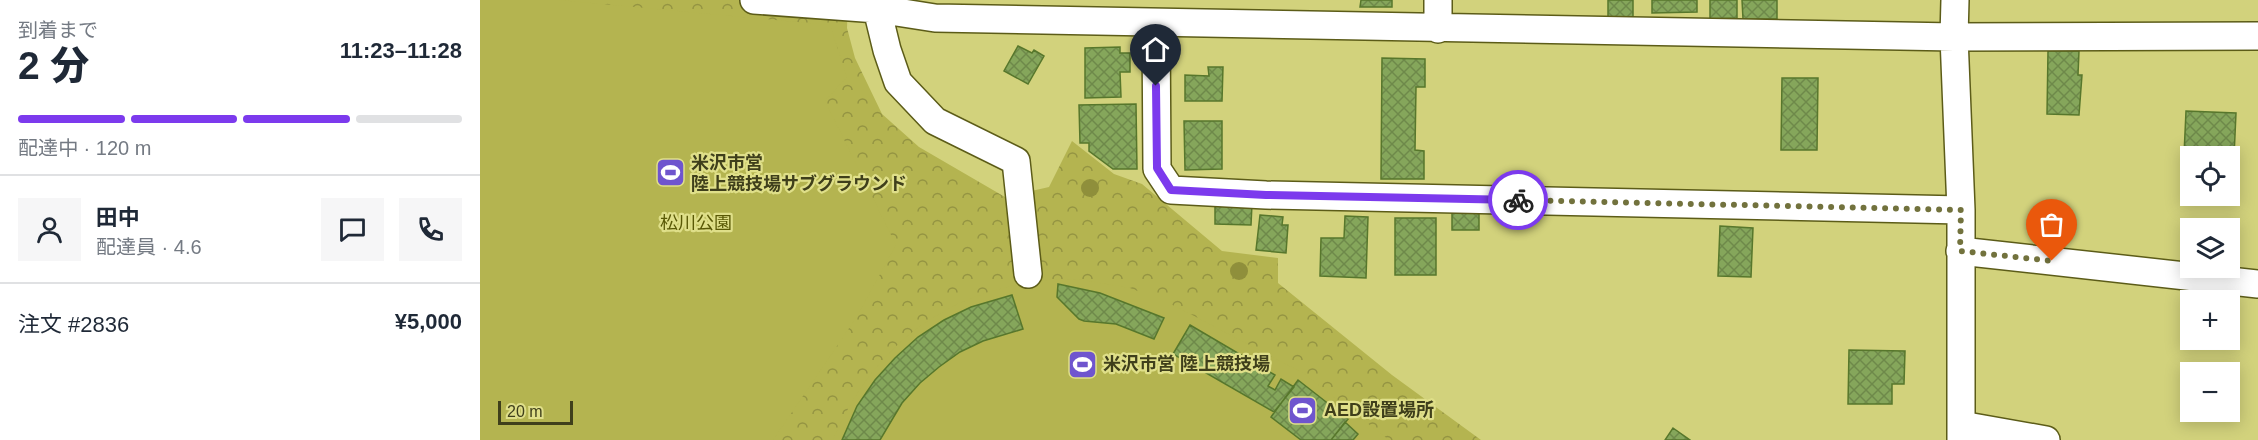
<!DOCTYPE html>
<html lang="ja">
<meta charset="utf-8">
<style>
:root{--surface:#fff;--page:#f6f6f7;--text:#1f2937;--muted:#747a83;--line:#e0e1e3;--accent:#7c3aed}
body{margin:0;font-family:Helvetica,"Noto Sans JP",sans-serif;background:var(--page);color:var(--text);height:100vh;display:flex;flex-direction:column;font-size:22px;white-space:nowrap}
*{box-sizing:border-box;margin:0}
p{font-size:20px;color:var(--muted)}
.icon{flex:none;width:33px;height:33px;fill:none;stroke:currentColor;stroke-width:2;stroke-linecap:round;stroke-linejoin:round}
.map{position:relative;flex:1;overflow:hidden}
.side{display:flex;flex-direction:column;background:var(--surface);width:480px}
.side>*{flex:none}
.buttons{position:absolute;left:1700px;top:146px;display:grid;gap:12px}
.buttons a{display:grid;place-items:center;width:60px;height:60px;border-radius:0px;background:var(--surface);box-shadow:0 3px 15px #0003;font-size:30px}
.scale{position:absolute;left:18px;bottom:15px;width:75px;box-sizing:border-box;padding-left:6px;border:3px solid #3f3f1b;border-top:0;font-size:16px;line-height:21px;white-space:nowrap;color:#3f3f1b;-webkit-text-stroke:4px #dfdf89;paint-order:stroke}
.pin{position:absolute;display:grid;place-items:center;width:51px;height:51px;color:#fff;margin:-62px -26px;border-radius:50% 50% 50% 0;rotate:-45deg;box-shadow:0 0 6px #0007}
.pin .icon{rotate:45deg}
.courier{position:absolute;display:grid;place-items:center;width:60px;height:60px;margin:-30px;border:4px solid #7c3aed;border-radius:50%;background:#fff;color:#222;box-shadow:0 2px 8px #0007}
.overview em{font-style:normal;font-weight:800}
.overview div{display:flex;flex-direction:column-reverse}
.overview{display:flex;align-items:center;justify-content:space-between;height:102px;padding:0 18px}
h1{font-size:39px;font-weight:800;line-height:45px}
.bar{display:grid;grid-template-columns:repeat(4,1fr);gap:9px 6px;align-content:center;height:72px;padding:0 18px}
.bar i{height:8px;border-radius:4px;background:var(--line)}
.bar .selected{background:var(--accent)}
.bar p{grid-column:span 4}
.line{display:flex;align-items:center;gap:15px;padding:0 18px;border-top:2px solid var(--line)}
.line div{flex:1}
.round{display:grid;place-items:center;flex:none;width:63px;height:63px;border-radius:0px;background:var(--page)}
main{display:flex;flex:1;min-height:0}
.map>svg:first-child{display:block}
.forest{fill:url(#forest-crowns)}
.pitch{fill:#b4b450}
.building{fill:url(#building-cross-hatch);stroke:#57772c;stroke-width:1.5}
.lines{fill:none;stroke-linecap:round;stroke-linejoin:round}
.minor-casing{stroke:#5c5c18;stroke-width:30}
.minor{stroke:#fff;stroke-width:27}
.tree{fill:#8f8f3b}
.done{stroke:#72723d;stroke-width:6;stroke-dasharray:0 10.8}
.route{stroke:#7c3aed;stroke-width:8}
.labels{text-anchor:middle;stroke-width:4.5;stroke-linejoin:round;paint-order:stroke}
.poi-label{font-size:18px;font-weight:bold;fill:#3f3f1b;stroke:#dfdf89;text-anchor:start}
.park-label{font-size:18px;fill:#595805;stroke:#dfdf89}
</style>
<main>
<section class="side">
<div class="overview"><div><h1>2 分</h1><p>到着まで</p></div><em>11:23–11:28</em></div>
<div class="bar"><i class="selected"></i><i class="selected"></i><i class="selected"></i><i></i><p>配達中 · 120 m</p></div>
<div class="line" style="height:108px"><a class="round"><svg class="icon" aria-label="person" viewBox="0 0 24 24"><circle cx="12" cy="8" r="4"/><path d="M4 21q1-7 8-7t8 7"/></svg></a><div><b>田中</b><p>配達員 · 4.6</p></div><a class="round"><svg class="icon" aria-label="chat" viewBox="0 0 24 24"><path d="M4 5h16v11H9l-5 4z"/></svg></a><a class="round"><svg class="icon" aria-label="phone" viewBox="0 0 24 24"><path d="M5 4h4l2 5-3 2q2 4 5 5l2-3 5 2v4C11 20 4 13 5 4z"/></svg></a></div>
<div class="line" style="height:78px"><div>注文 #2836</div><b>¥5,000</b></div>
</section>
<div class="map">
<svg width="1778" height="440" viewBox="0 0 1778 440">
<defs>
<pattern id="forest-crowns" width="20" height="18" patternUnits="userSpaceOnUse" patternTransform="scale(1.5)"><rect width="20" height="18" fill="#b4b450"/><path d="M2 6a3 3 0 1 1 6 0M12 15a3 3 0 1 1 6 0" fill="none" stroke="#949442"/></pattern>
<pattern id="building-cross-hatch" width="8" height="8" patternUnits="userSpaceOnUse" patternTransform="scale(1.5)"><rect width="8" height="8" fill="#85a65b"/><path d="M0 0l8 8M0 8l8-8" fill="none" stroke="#6e894a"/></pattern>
</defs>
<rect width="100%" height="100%" fill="#d2d27c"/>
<path class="forest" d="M0,0h368l-1,28 8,30 27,56 37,33 86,50 44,-10 23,-46 42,33 28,10 80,67 56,7v25l114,92 89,65h-1001z"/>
<path class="pitch" d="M0,0h79l271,25 17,52 -22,24 71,144 -40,73 -83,122h-293z
M579,279l24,1 47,8 45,18 128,67 86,67h-556c42,-99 118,-153 226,-161z"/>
<path class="building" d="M881,0h31v7h-32z
M1128,0h25v17l-25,1z
M1172,0h45v12l-45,1z
M1230,0h27v18l-27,1z
M1262,0h35v19h-34z
M538,46l14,7 2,-3 10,6 -16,28 -24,-13z
M640,47v6h10v19h-10l1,25 -36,1v-50z
M1568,51h31l-1,24h4l-3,40 -32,-1z
M902,58l43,1v28h-9l-1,63 9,1v28h-43z
M728,67h15l-1,34h-37v-26l24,1z
M1302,78h36l-1,72h-36z
M656,104l1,65h-24l-24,-18v-8h-9l-1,-38z
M1706,111l50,2 -3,66h-4v-23h-39v21h-7z
M704,121h38v48l-37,1z
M735,203l37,1 -1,21 -36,-1z
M972,206h27v24h-27z
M780,215l23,2 -1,8h6l-2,28 -30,-3z
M865,216l23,1 -2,61 -46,-2 1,-38h23z
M915,218h41v57h-41z
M1240,226l33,2 -2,49 -33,-1z
M578,284l42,9 64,25 -10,21 -38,-15 -32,-3 -5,-2 -22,-22z
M532,295l11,34 -40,12 -23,11 -21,15 -19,16 -18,20 -22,37h-38l15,-34 18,-26 20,-22 23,-21 26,-17 27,-13z
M710,325l85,50 -7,11 7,4 6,-11 13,8 -20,25 -101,-58z
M1369,350l56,1 -1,33h-12v20h-44z
M818,380l50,39 -17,21h-30l-30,-23z
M865,422l13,12 -5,6h-22z
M1193,428l17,12h-25z"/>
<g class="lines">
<defs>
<path id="minor" d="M274,0l123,9 58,9 1019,19 304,-1
M397,0v9l10,41 11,32 37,39 81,40 12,113
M1475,0l-1,37 7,173v230
M676,24l1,145 14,21 95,5 695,15
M958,29v-29
M1480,251l298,33
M1481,425l85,15"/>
</defs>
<use href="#minor" class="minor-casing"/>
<use href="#minor" class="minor"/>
</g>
<g class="tree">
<circle cx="610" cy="188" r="9"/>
<circle cx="759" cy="271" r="9"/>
</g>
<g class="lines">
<path class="done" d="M1038,200l443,10 -1,41 92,10"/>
<path class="route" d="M676,86l1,82 14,22 95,5 252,5"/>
</g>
<defs>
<symbol id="stadium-square" viewBox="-11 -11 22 22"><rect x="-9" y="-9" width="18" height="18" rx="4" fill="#6f55ce" stroke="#dfdf89"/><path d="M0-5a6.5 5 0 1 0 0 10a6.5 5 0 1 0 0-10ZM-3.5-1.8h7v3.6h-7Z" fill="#fff"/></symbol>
</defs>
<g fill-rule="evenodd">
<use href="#stadium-square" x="174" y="156" width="33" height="33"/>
<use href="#stadium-square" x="586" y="348" width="33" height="33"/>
<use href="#stadium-square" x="806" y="394" width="33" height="33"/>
</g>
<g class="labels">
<g class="poi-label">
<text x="211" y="169">米沢市営<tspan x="211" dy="21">陸上競技場サブグラウンド</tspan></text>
<text x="623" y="370">米沢市営 陸上競技場</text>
<text x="844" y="416">AED設置場所</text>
</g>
<g class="park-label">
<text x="216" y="229">松川公園</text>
</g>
</g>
</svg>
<div class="buttons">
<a><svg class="icon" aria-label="locate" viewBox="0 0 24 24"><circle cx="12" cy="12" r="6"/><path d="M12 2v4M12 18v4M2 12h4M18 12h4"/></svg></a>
<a><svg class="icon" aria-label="layers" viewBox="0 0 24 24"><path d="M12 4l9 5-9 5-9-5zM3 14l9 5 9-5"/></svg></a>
<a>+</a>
<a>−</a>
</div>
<div class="scale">20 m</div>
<div class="pin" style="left:1572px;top:261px;background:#ea580c"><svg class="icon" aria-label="bag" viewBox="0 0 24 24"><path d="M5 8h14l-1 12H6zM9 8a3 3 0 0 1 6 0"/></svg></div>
<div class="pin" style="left:676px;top:86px;background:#1f2937"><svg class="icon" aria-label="home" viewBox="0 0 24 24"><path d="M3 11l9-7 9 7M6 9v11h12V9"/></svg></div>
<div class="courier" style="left:1038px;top:200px"><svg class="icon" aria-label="bike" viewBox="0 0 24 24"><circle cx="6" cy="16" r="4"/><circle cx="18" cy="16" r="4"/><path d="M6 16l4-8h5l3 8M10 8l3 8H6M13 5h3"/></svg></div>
</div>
</main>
